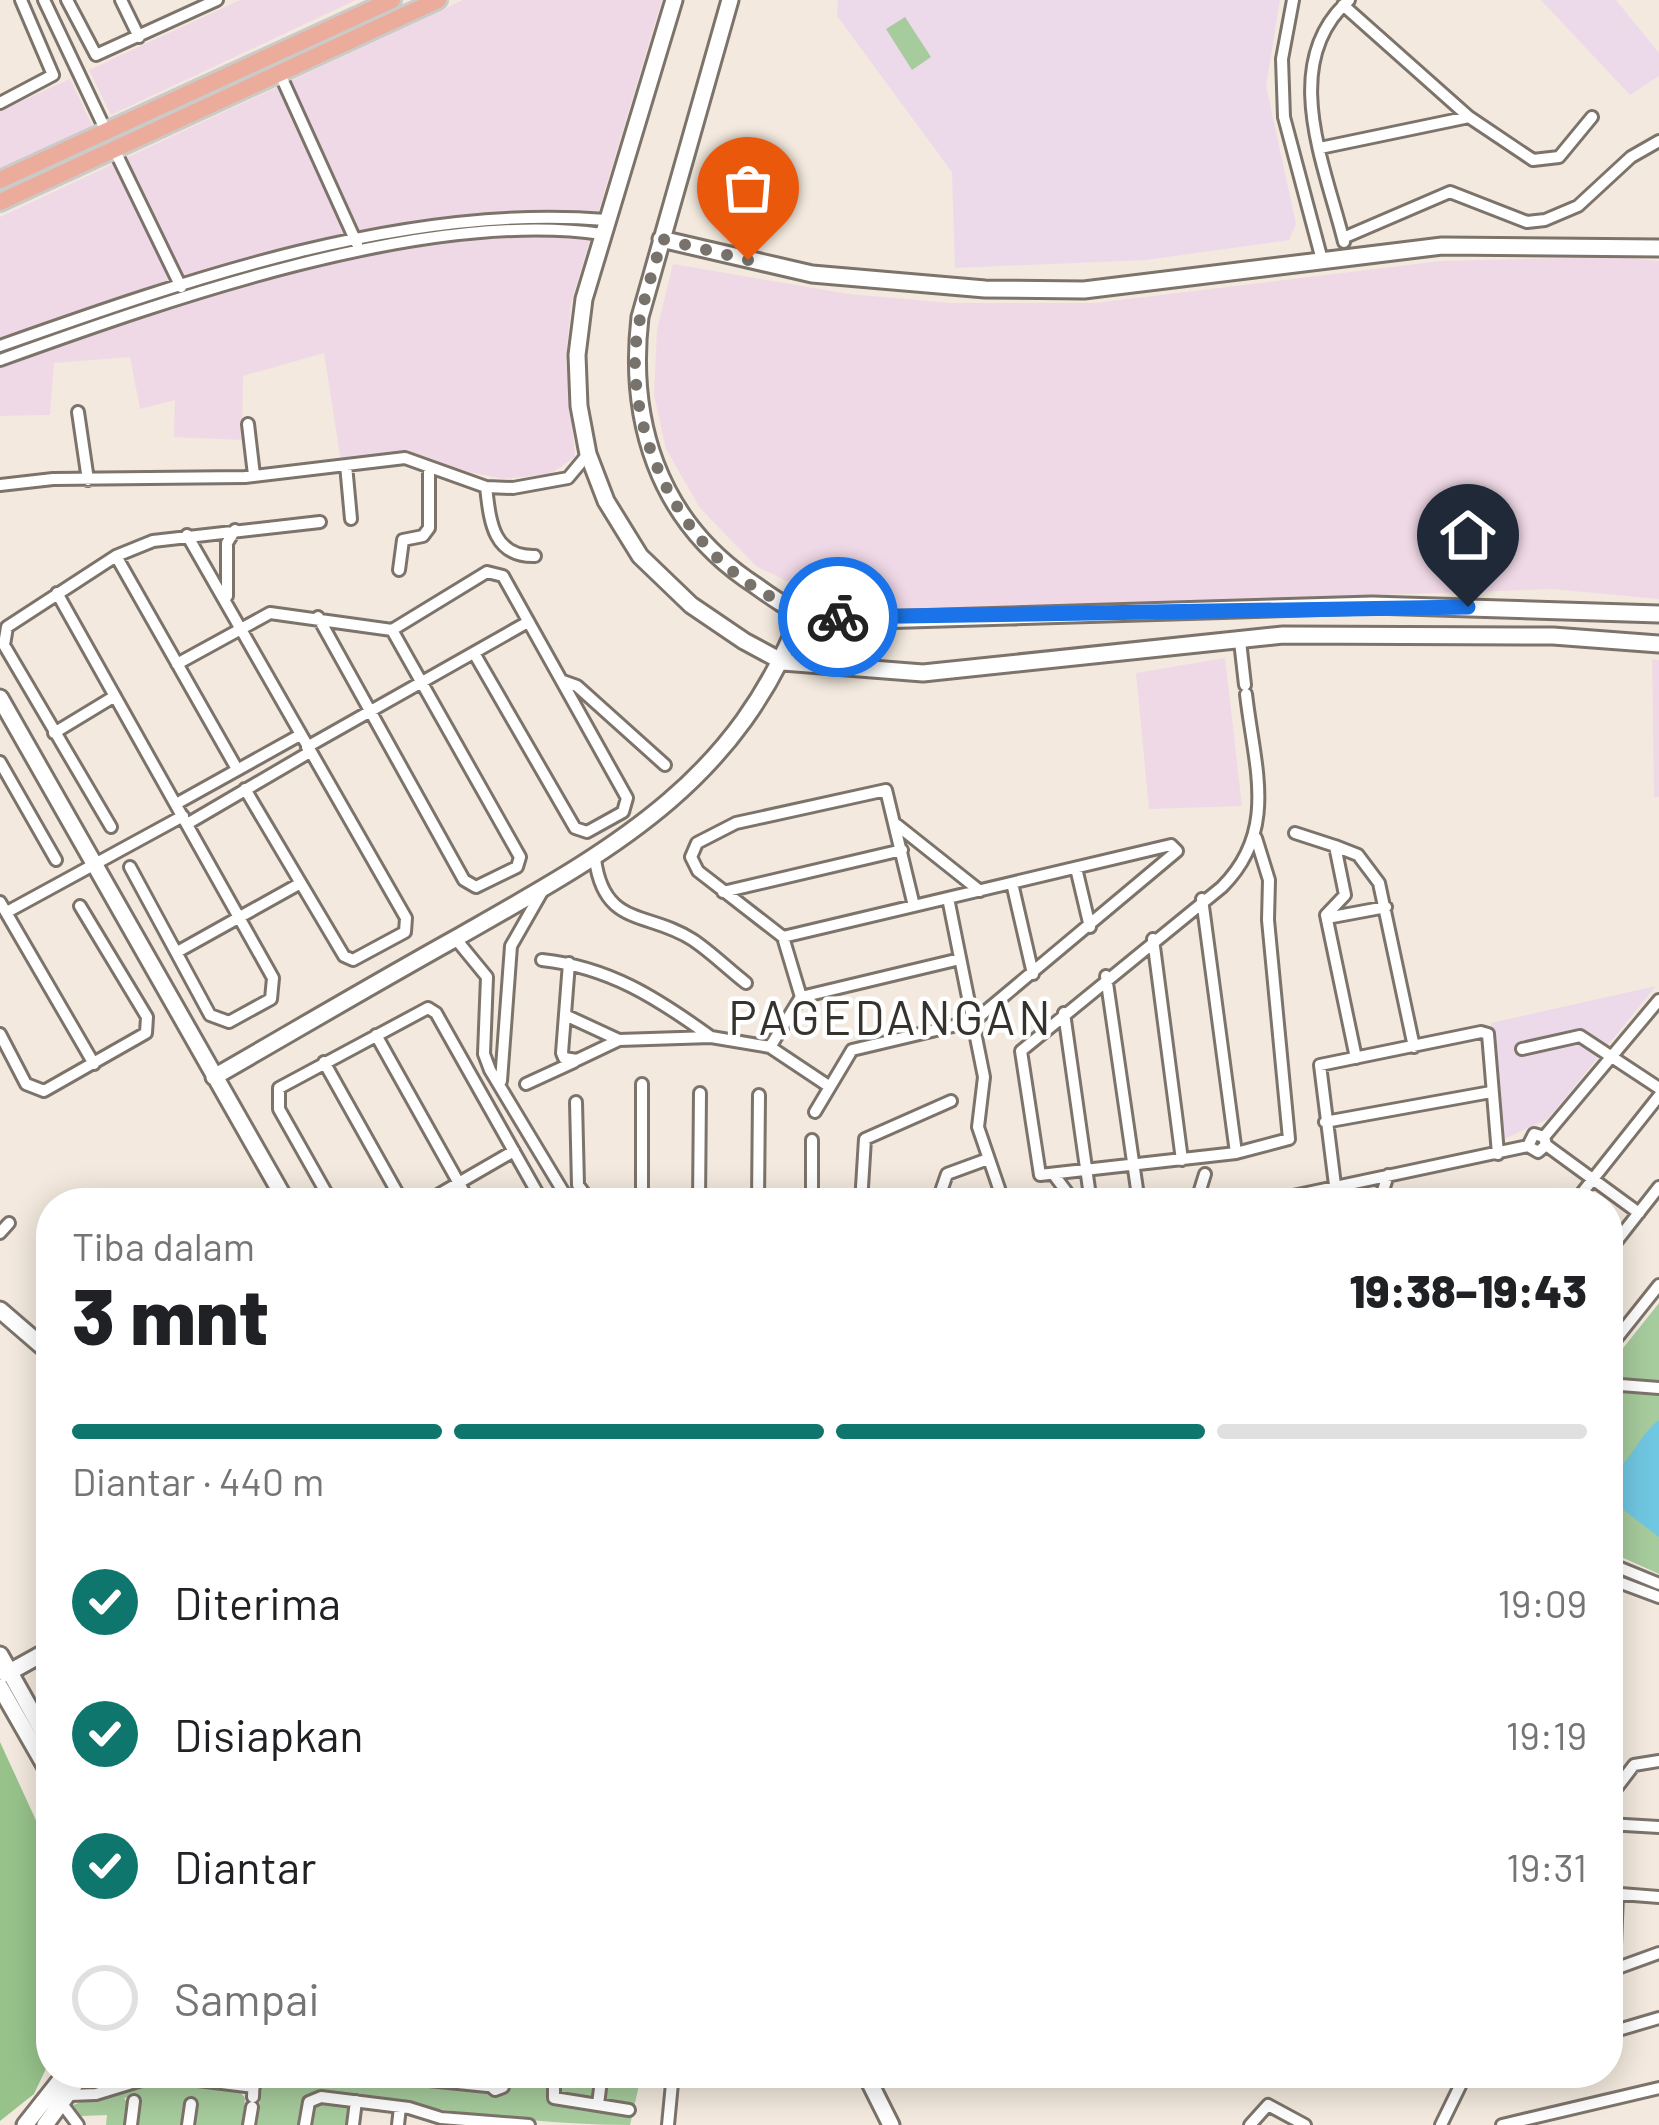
<!DOCTYPE html>
<html lang="id">
<meta charset="utf-8">
<style>
:root{--surface:#fff;--page:#f2f2f2;--text:#202124;--muted:#757577;--line:#e0e0e0;--accent:#0f766e}
body{margin:0;font-family:Barlow,sans-serif;background:var(--page);color:var(--text);height:100vh;display:flex;flex-direction:column;font-size:45px;white-space:nowrap}
*{box-sizing:border-box;margin:0}
p{font-size:39px;color:var(--muted)}
.icon{flex:none;width:66px;height:66px;fill:none;stroke:currentColor;stroke-width:2;stroke-linecap:round;stroke-linejoin:round}
.map{position:relative;flex:1;overflow:hidden}
.side{position:absolute;left:36px;top:1188px;width:1587px;height:900px;display:flex;flex-direction:column;background:var(--surface);border-radius:48px;box-shadow:0 6px 30px #0003}
.side>*{flex:none}
.pin{position:absolute;display:grid;place-items:center;width:102px;height:102px;color:#fff;margin:-123px -51px;border-radius:50% 50% 50% 0;rotate:-45deg;box-shadow:0 0 12px #0007}
.pin .icon{rotate:45deg}
.courier{position:absolute;display:grid;place-items:center;width:120px;height:120px;margin:-60px;border:9px solid #1a73e8;border-radius:50%;background:#fff;color:#222;box-shadow:0 3px 15px #0007}
.summary em{font-style:normal;font-weight:800}
.summary div{display:flex;flex-direction:column-reverse}
.summary{display:flex;align-items:center;justify-content:space-between;height:204px;padding:0 36px}
h1{font-size:78px;font-weight:800;line-height:90px}
.bar{display:grid;grid-template-columns:repeat(4,1fr);gap:18px 12px;align-content:center;height:144px;padding:0 36px}
.bar i{height:15px;border-radius:9px;background:var(--line)}
.bar .active{background:var(--accent)}
.bar p{grid-column:span 4}
ol{padding:0 36px;list-style:none}
li{display:flex;align-items:center;gap:36px;height:132px}
li p{margin-inline-start:auto}
li .icon{padding:12px;border-radius:50%;background:var(--accent);color:#fff;stroke-width:4}
li:last-child{color:var(--muted)}
li i{width:66px;height:66px;border:6px solid var(--line);border-radius:50%}
.map>svg:first-child{display:block}
.commercial{fill:#f0d9e6}
.education{fill:#ecdaeb}
.green{fill:#a6cb9c}
.forest{fill:#97c38b}
.water{fill:#70c7e2}
.lines{fill:none;stroke-linecap:round;stroke-linejoin:round}
.street-casing{stroke:#7c736a;stroke-width:16}
.secondary-casing{stroke:#7c736a;stroke-width:21}
.primary-casing{stroke:#cbcac9;stroke-width:22}
.street{stroke:#fff;stroke-width:10}
.secondary{stroke:#fff;stroke-width:15}
.primary{stroke:#ebac9b;stroke-width:16}
.done{stroke:#78726c;stroke-width:12;stroke-dasharray:0 21.6}
.route{stroke:#1a73e8;stroke-width:15}
.labels{text-anchor:middle;stroke-width:9;stroke-linejoin:round;paint-order:stroke}
.quarter-label{font-size:48px;letter-spacing:3px;fill:#36322e;stroke:#fff}
</style>
<div class="map">
<svg width="1659" height="2125" viewBox="0 0 1659 2125">
<rect width="100%" height="100%" fill="#f3e9de"/>
<path class="commercial" d="M240,0h116l-245,115 -22,-45z
M463,0h199l-91,303 -5,58 9,96 -25,17 -47,5 -69,-14 -26,-15 -67,12 -17,-109 -81,23 -1,64 -68,-3 1,-37 -35,9 -10,-52 -76,6 -4,52 -50,1v-199z
M70,79l23,48 -93,42v-58z
M1617,257l42,4v338l-107,-10 -634,22 -86,-8 -76,-37 -56,-58 -34,-59 -12,-54 3,-65 16,-66 176,30 101,9h145l346,-42z
M1225,658l17,148 -93,3 -13,-136z
M1652,659l7,1v137h-5z"/>
<path class="education" d="M838,0h442l-14,86 30,138 -7,16 -143,20 -191,8 -3,-96 -115,-156z
M1541,0h75l43,53v23l-29,19z
M1656,986l-108,133 -46,21 -11,-117z"/>
<path class="green" d="M905,17l26,40 -19,13 -26,-41z
M1659,1303v271l-51,-23v-184z
M263,2073c62,0 128,1 189,12 18,4 38,15 54,5l4,-17h39v26l57,3v-29h65l-2,14 -29,-6 -10,44c-106,0 -208,-19 -312,-33l-13,9 -4,24h-44z
M557,2073h41l-5,24 -35,-1z
M141,2081l99,11 5,6 -3,27h-49l5,-20 -6,-7 -8,4v23h-49l3,-31 -14,4 5,8 -2,19h-21l1,-10 -26,1 -8,-11z
M316,2100l32,6 1,19h-40z"/>
<path class="forest" d="M0,1742l51,111v205l-17,36 -34,27z"/>
<path class="water" d="M1659,1420v117l-51,-39v-22c25,-15 29,-39 51,-56z"/>
<g class="lines">
<defs>
<path id="street" d="M44,0l62,131
M67,0l29,55 121,-55
M121,0l18,37
M1293,0l-11,59 2,58 38,143
M1343,5l126,112 64,43 26,-3 33,-40
M279,72l78,172
M0,103l53,-28 -32,-75
M1320,148l149,-31
M114,149l67,138
M1343,238l107,-46 77,30 18,-2 33,-14 53,-49 28,-16
M1344,242c-19,-77 -66,-179 5,-242
M0,346c187,-66 405,-143 606,-126
M0,360c167,-60 425,-152 602,-126
M78,412l10,68
M248,424l6,51
M346,465l5,54
M0,485l53,-6 192,-2 160,-19 81,29 27,1 55,-10 20,-24
M486,487c4,35 7,70 49,69
M187,535l219,383 -1,14 -52,28 -9,-4 -99,-167
M116,556l121,213
M399,570l4,-30 20,-4 6,-8v-61
M57,593l216,385 -2,21 -42,23 -19,-7 -80,-148
M227,596v-53l8,-13
M318,617l146,263 12,7 41,-20 3,-10 -128,-227 95,-58 16,4 124,222 -4,14 -36,20 -12,-4 -101,-175
M1240,641l5,44
M177,664l93,-51 122,17
M563,681l14,5 88,79
M1246,694c8,72 33,136 -24,193l-201,164 19,124 196,-22 53,-14 -21,-219 1,-40 -13,-42
M54,733l61,-37
M307,747l221,-125
M0,762l56,98
M176,804l124,-69
M187,824l123,-72
M897,825l83,66
M111,827l-107,-182 3,-18 109,-71 37,-15 167,-19
M1295,833l40,13
M595,859c9,69 54,52 98,81 18,12 35,29 53,43
M1076,868l14,59
M1012,883l21,91
M723,892l179,-42
M948,898l36,179 -6,50 26,76
M1202,899l34,254
M0,902l94,162
M7,912l176,-96
M1327,918l59,-11
M783,937l388,-92 6,6
M455,938l32,39 -3,77 6,16 80,133
M1153,939l29,221
M179,951l120,-67
M542,960c67,7 115,38 169,77
M1106,976l33,227
M801,997l159,-38
M1064,1013l27,190
M565,1015l54,25 -42,20 -13,-2 -2,-5 7,-90
M0,1034l26,50 18,7 102,-58 1,-16 -67,-111
M376,1035l94,168
M619,1040l92,-3 59,10 57,38
M770,1047l31,-50 -18,-60 -85,-66 -7,-14 6,-14 39,-20 150,-33 28,116
M1522,1049l58,-13 79,52
M1356,1058l-30,-143 19,-20 -10,-49 23,9 21,28 35,164
M324,1062l79,141
M501,1081l10,-135 32,-56
M526,1084l48,-22
M642,1084v119
M576,1102l2,83 11,15 272,3
M815,1112l37,-62 122,-29 203,-170
M1325,1122l166,-30
M1544,1137l-10,-3 -6,12 10,6 8,-7 -2,-8 115,-137
M1546,1145l93,68
M1054,1175l21,28
M1335,1185l-15,-120 161,-33 7,2 10,120
M332,1203l-53,-94v-21l149,-80 8,5 107,190
M424,1203l90,-52
M699,1203l1,-110
M758,1203l1,-108
M812,1203v-63
M861,1203l4,-64 86,-38
M937,1203l10,-29 41,-15
M1196,1203l9,-29
M1260,1203l268,-57
M1379,1203l9,-28
M1574,1203l85,-107
M0,1233l9,-10
M1608,1252l51,-65
M1608,1349l51,-64
M1608,1384l51,4
M1608,1563l51,21
M1608,1578l51,19
M1608,1799l26,-34 25,-4
M1608,1824l51,3
M1608,1893l51,4
M1612,1970l47,-17
M1614,1970l3,-76
M1608,2033l51,-15
M361,2073l126,13
M491,2073l-5,9 9,8 8,-3 2,-14
M554,2073v25l75,12
M70,2095l26,-1 62,-19 96,12
M253,2097l1,-24
M598,2104l4,-31
M63,2105l15,20
M131,2125l3,-24
M188,2125l3,-21
M249,2125l3,-18
M305,2125l4,-23 12,-5 88,11 32,10 88,7
M353,2125l3,-24
M398,2125l2,-18
M668,2125l5,-52
M1250,2125l18,-20 37,20
M1441,2125l19,-39
M1502,2125l157,-37"/>
<path id="secondary" d="M674,0l-90,299 -7,56 2,51 9,48 18,47 34,55 51,49 53,36 39,21 140,11 360,-38 270,1 106,8
M730,0l-90,317c-12,104 18,200 106,262 17,11 37,28 56,34 22,6 51,5 74,7l496,-15 287,9
M661,239l151,35 173,15 99,1 358,-44 217,2
M0,698l287,505
M214,1077c82,-47 163,-95 246,-141 151,-86 276,-152 341,-323
M0,1310l51,44
M0,1655l51,91
M6,1674l45,-25
M0,1687l51,89
M865,2073l26,52
M25,2125l41,-52
M45,2125l38,-52"/>
<path id="primary" d="M0,180l392,-180
M0,202l438,-202"/>
</defs>
<use href="#street" class="street-casing"/>
<use href="#secondary" class="secondary-casing"/>
<use href="#primary" class="primary-casing"/>
<use href="#street" class="street"/>
<use href="#secondary" class="secondary"/>
<use href="#primary" class="primary"/>
</g>
<g class="lines">
<path class="done" d="M748,260l-86,-21c-11,41 -28,84 -27,127 3,114 83,238 203,251"/>
<path class="route" d="M838,617l630,-10"/>
</g>
<g class="labels">
<g class="quarter-label">
<text x="891" y="1035">PAGEDANGAN</text>
</g>
</g>
</svg>
<div class="pin" style="left:748px;top:260px;background:#ea580c"><svg class="icon" aria-label="bag" viewBox="0 0 24 24"><path d="M5 8h14l-1 12H6zM9 8a3 3 0 0 1 6 0"/></svg></div>
<div class="pin" style="left:1468px;top:607px;background:#1f2937"><svg class="icon" aria-label="home" viewBox="0 0 24 24"><path d="M3 11l9-7 9 7M6 9v11h12V9"/></svg></div>
<div class="courier" style="left:838px;top:617px"><svg class="icon" aria-label="bike" viewBox="0 0 24 24"><circle cx="6" cy="16" r="4"/><circle cx="18" cy="16" r="4"/><path d="M6 16l4-8h5l3 8M10 8l3 8H6M13 5h3"/></svg></div>
<section class="side">
<div class="summary"><div><h1>3 mnt</h1><p>Tiba dalam</p></div><em>19:38–19:43</em></div>
<div class="bar"><i class="active"></i><i class="active"></i><i class="active"></i><i></i><p>Diantar · 440 m</p></div>
<ol>
<li><svg class="icon" aria-label="check" viewBox="0 0 24 24"><path d="M5 12l5 5 9-10"/></svg>Diterima<p>19:09</p></li>
<li><svg class="icon" aria-label="check" viewBox="0 0 24 24"><path d="M5 12l5 5 9-10"/></svg>Disiapkan<p>19:19</p></li>
<li><svg class="icon" aria-label="check" viewBox="0 0 24 24"><path d="M5 12l5 5 9-10"/></svg>Diantar<p>19:31</p></li>
<li><i></i>Sampai</li>
</ol>
</section>
</div>
